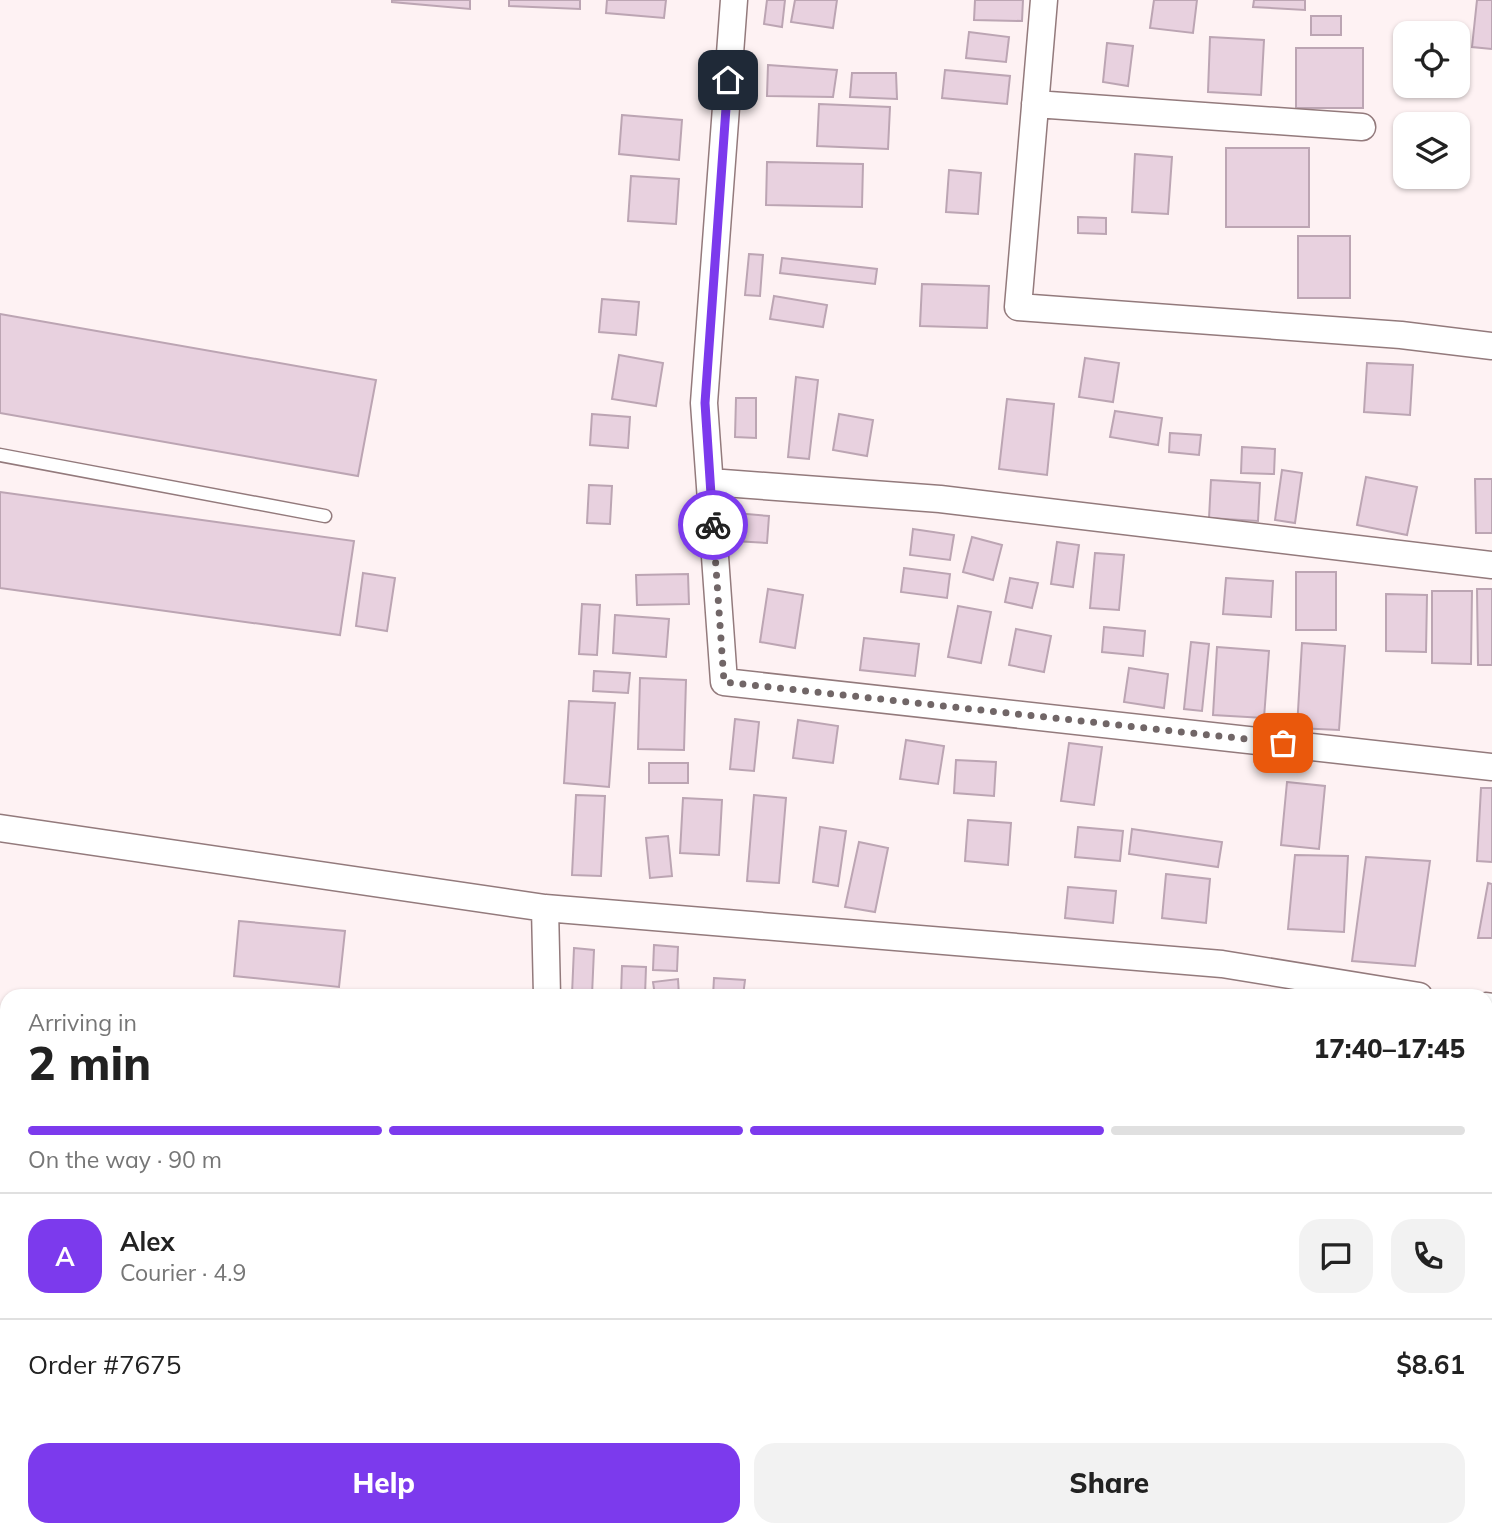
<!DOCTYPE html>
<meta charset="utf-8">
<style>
:root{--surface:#fff;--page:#f2f2f2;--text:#222;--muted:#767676;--line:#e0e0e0;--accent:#7c3aed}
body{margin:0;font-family:Mulish,sans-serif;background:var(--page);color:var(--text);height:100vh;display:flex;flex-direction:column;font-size:26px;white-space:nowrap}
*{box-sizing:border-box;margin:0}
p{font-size:23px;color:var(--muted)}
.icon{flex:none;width:38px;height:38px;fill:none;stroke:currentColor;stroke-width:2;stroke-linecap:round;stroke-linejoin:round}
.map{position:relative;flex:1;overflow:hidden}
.details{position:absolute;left:0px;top:989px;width:1493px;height:548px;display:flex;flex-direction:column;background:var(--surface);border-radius:21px 21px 0 0;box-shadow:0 2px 5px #0004}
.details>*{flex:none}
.fabs{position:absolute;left:1393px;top:21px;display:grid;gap:14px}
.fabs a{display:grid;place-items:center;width:77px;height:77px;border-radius:14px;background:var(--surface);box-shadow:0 2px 5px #0004;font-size:35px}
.pin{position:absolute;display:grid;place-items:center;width:60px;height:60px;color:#fff;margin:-30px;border-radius:14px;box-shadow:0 4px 10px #0006}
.courier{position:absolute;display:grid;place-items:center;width:70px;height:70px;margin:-35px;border:5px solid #7c3aed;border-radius:50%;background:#fff;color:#222;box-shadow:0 2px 9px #0007}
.overview em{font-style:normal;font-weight:800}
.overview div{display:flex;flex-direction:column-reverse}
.overview{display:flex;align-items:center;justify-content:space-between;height:119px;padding:0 28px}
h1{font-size:46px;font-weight:800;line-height:52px}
.bar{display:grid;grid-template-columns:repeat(4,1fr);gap:10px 7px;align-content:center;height:84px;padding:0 28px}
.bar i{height:9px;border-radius:5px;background:var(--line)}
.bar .selected{background:var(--accent)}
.bar p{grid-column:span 4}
.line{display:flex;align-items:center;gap:18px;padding:0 28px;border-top:2px solid var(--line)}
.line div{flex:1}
.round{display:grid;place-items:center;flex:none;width:74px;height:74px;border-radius:21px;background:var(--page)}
.button{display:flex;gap:14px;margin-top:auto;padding:14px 28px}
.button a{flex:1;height:80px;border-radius:21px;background:var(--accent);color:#fff;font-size:28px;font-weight:800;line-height:80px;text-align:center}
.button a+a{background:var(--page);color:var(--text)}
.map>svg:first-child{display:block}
.building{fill:#e8d1df;stroke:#bca5b3;stroke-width:2}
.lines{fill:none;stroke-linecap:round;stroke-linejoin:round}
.lane-casing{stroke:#937a7c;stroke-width:15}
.street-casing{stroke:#937a7c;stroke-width:29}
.lane{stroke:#fff;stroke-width:12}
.street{stroke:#fff;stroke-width:26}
.done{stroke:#716667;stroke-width:7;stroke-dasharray:0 12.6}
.route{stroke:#7c3aed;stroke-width:9}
</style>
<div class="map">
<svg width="1492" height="1535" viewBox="0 0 1492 1535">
<rect width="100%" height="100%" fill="#fef2f3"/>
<path class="building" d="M392,0h78v9l-78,-7z
M509,0h71v9l-71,-3z
M607,0h59l-2,18 -58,-5z
M767,0h18l-3,27 -18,-3z
M795,0h42l-4,28 -42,-6z
M975,0h48l-1,21 -48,-1z
M1154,0h43l-4,33 -43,-5z
M1254,0h51v10l-52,-3z
M1477,0h15v49l-20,-2z
M1311,16h30v19h-30z
M969,32l40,5 -3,25 -40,-4z
M1210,37l54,3 -3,55 -53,-3z
M1107,43l26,3 -5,40 -25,-4z
M1296,48h67v60h-67z
M768,65l69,5 -4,27 -66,-1z
M945,70l65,6 -3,28 -65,-6z
M852,73h44l1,26 -47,-2z
M819,104l71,3 -2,42 -71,-3z
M622,115l60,5 -3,40 -60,-6z
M1226,148h83v79h-83z
M1135,154l37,3 -4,57 -36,-2z
M767,162l96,2 -1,43 -96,-2z
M949,170l32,3 -3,41 -32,-2z
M631,176l48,3 -3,45 -48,-3z
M1078,217l28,1v16l-28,-1z
M1298,236h52v62h-52z
M749,254l14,1 -3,41 -15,-1z
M782,258l95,11 -2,15 -95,-11z
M922,284l67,2 -2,42 -67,-2z
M774,296l53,9 -4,22 -53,-8z
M602,299l37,3 -3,33 -37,-3z
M0,314l376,66 -18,96 -358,-63z
M619,355l44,8 -7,43 -44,-7z
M1085,358l34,5 -6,39 -34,-5z
M1367,363l46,2 -3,50 -46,-3z
M796,377l22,3 -9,79 -21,-2z
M736,398h20v40l-21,-1z
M1007,399l47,5 -7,71 -48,-6z
M1115,411l47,7 -4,27 -48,-8z
M592,414l38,3 -2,31 -38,-3z
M839,414l34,6 -6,36 -34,-6z
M1170,433l31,2 -2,20 -30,-3z
M1242,447l33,2 -1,25 -33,-1z
M1282,470l20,3 -7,50 -20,-3z
M1366,477l51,10 -10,48 -50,-10z
M1475,479h17v54h-16z
M1211,480l49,3 -2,38 -49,-3z
M589,485l23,1 -2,38 -23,-1z
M0,492l354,49 -14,94 -340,-47z
M735,513l34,3 -2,27 -33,-2z
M913,529l41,6 -4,25 -40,-5z
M972,537l30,8 -9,35 -30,-8z
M1057,542l22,3 -6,42 -22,-3z
M1095,553l29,2 -5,55 -29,-2z
M904,568l46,6 -3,24 -46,-6z
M1296,572h40v58h-40z
M363,573l32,5 -8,53 -31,-5z
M688,574l1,30 -52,1 -1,-30z
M1010,578l28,5 -6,25 -27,-6z
M1226,578l47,3 -2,36 -48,-3z
M768,589l35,6 -8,53 -35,-6z
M1477,589h15v76h-14z
M1432,591h40l-1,73 -39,-1z
M1386,594l41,1 -1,57 -40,-1z
M582,604l18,1 -3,50 -18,-1z
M958,606l33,6 -10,51 -33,-6z
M615,615l54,4 -3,38 -53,-4z
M1104,627l41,4 -2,25 -41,-4z
M1016,629l35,7 -7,36 -35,-7z
M864,638l55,6 -4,32 -55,-6z
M1191,642l18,2 -7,67 -18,-2z
M1302,643l43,3 -6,84 -42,-2z
M1217,647l52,4 -5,67 -51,-3z
M1129,668l39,6 -4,34 -40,-6z
M594,671l36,2 -2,20 -35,-2z
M640,678l46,2 -2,70 -46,-1z
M569,701l46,2 -6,84 -45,-4z
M735,719l24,3 -5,49 -24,-2z
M798,720l40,6 -5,37 -40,-5z
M906,740l38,6 -6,38 -38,-5z
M1069,743l33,4 -8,58 -33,-4z
M956,760l40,2 -2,34 -40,-3z
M649,763h39v20h-39z
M1287,782l38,4 -6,63 -38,-4z
M1481,788h11v74l-15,-1z
M576,795l29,1 -4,80 -29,-1z
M754,795l32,3 -7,85 -32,-2z
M683,798l39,2 -3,55 -39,-2z
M968,820l43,3 -3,42 -43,-4z
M820,827l26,4 -8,55 -25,-4z
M1078,827l45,4 -3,30 -45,-4z
M1132,829l90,13 -4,25 -89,-13z
M668,836l4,40 -22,2 -4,-40z
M859,842l29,6 -13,64 -30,-5z
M1295,855l53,1 -4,76 -56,-3z
M1366,857l64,4 -15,105 -63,-5z
M1166,874l44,5 -4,44 -44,-5z
M1488,883l4,1v54h-14z
M1068,887l48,4 -3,32 -48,-5z
M239,921l106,10 -6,56 -105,-11z
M654,945l24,2 -1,24 -24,-1z
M574,948l20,2 -2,45 -20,-1z
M622,966l24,1 -1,29h-24z
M714,978l31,2 -2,16h-30z
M678,979l1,17h-24l-2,-14z
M568,1530h48v5h-48z
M766,1530h50l-1,5h-49z
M848,1530h32v5h-33z"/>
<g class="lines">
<defs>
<path id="lane" d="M0,455l325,61"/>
<path id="street" d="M734,0l-30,403 20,279 768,85
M1044,0l-26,307 383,28 91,11
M1035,104l327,23
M710,482l230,17 552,66
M0,828l545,80 677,56 197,32
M545,908l2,88
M1486,1006l6,1
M546,1535v-5"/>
</defs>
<use href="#lane" class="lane-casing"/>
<use href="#street" class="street-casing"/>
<use href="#lane" class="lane"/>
<use href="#street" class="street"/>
</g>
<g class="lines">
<path class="done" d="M713,525l11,157 559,61"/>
<path class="route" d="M713,525l-8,-122 23,-323"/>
</g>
</svg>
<div class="fabs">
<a><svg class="icon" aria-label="locate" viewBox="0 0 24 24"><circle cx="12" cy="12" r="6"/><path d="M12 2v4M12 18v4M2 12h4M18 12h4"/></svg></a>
<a><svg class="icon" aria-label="layers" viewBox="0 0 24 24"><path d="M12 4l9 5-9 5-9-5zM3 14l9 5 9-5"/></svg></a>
</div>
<div class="pin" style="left:1283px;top:743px;background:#ea580c"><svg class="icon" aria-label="bag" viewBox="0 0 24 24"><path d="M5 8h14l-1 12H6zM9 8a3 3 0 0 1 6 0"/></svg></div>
<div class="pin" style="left:728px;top:80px;background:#1f2937"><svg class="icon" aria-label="home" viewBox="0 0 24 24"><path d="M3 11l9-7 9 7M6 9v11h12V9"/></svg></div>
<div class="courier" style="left:713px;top:525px"><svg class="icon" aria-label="bike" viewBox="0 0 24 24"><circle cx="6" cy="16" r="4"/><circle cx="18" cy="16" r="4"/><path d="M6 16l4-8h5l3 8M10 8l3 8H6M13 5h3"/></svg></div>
<section class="details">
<div class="overview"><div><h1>2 min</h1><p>Arriving in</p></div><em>17:40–17:45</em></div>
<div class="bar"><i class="selected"></i><i class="selected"></i><i class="selected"></i><i></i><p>On the way · 90 m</p></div>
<div class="line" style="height:126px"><b class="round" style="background:var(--accent);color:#fff">A</b><div><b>Alex</b><p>Courier · 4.9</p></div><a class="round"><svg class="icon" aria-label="chat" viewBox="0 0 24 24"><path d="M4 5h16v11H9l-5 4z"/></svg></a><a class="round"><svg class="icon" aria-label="phone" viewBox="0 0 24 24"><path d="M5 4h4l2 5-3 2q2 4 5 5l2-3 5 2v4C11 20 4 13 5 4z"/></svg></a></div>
<div class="line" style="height:91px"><div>Order #7675</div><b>$8.61</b></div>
<div class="button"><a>Help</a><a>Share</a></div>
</section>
</div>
